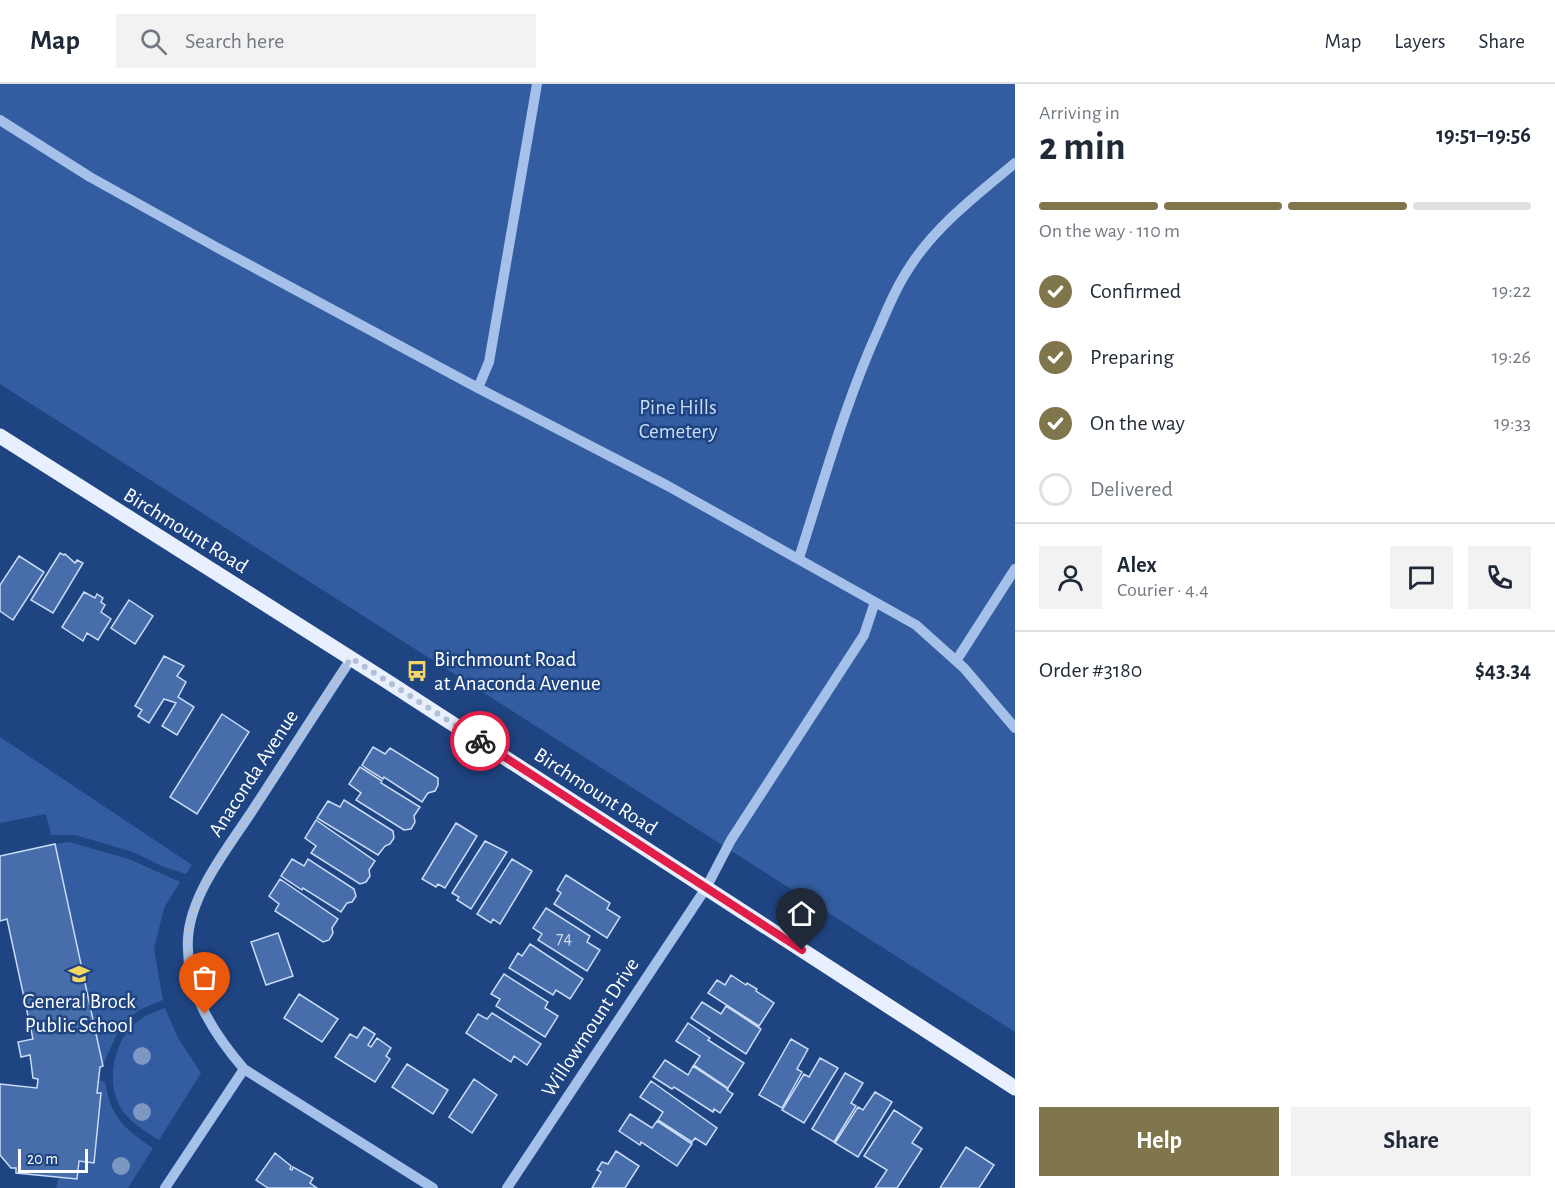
<!DOCTYPE html>
<meta charset="utf-8">
<style>
:root{--surface:#fff;--page:#f2f2f3;--text:#1f2937;--muted:#747a83;--line:#e0e1e3;--accent:#80764c}
body{margin:0;font-family:"Alegreya Sans",sans-serif;background:var(--page);color:var(--text);height:100vh;display:flex;flex-direction:column;font-size:22px;white-space:nowrap}
*{box-sizing:border-box;margin:0}
p{font-size:20px;color:var(--muted)}
.icon{flex:none;width:33px;height:33px;fill:none;stroke:currentColor;stroke-width:2;stroke-linecap:round;stroke-linejoin:round}
.map{position:relative;flex:1;overflow:hidden}
.side{display:flex;flex-direction:column;background:var(--surface);width:540px}
.side>*{flex:none}
.scale{position:absolute;left:18px;bottom:15px;width:70px;box-sizing:border-box;padding-left:6px;border:3px solid #fff;border-top:0;font-size:16px;line-height:21px;white-space:nowrap;color:#fff;-webkit-text-stroke:4px #1f4482;paint-order:stroke}
.pin{position:absolute;display:grid;place-items:center;width:51px;height:51px;color:#fff;margin:-62px -26px;border-radius:50% 50% 50% 0;rotate:-45deg;box-shadow:0 0 6px #0007}
.pin .icon{rotate:45deg}
.courier{position:absolute;display:grid;place-items:center;width:60px;height:60px;margin:-30px;border:4px solid #e11d48;border-radius:50%;background:#fff;color:#222;box-shadow:0 2px 8px #0007}
.overview em{font-style:normal;font-weight:700}
.overview div{display:flex;flex-direction:column-reverse}
.overview{display:flex;align-items:center;justify-content:space-between;height:102px;padding:0 24px}
h1{font-size:39px;font-weight:700;line-height:45px}
.bar{display:grid;grid-template-columns:repeat(4,1fr);gap:9px 6px;align-content:center;height:72px;padding:0 24px}
.bar i{height:8px;border-radius:4px;background:var(--line)}
.bar .on{background:var(--accent)}
.bar p{grid-column:span 4}
.line{display:flex;align-items:center;gap:15px;padding:0 24px;border-top:2px solid var(--line)}
.line div{flex:1}
.round{display:grid;place-items:center;flex:none;width:63px;height:63px;border-radius:0px;background:var(--page)}
ol{padding:0 24px;list-style:none}
li{display:flex;align-items:center;gap:18px;height:66px}
li p{margin-inline-start:auto}
li .icon{padding:6px;border-radius:50%;background:var(--accent);color:#fff;stroke-width:4}
li:last-child{color:var(--muted)}
li i{width:33px;height:33px;border:3px solid var(--line);border-radius:50%}
.primary-button{display:flex;gap:12px;margin-top:auto;padding:12px 24px}
.primary-button a{flex:1;height:69px;border-radius:0px;background:var(--accent);color:#fff;font-size:24px;font-weight:700;line-height:69px;text-align:center}
.primary-button a+a{background:var(--page);color:var(--text)}
header{display:flex;align-items:center;gap:36px;box-sizing:border-box;height:84px;padding:0 30px;background:var(--surface);border-bottom:2px solid var(--line)}
header strong{font-size:28px}
nav{display:flex;gap:33px;margin-inline-start:auto;font-size:21px}
.search{width:420px;height:54px;background:var(--page);display:flex;align-items:center;gap:15px;box-sizing:border-box;padding:0 21px;border-radius:0px;color:var(--muted);font-size:22px}
main{display:flex;flex:1;min-height:0}
.map>svg:first-child{display:block}
.green{fill:#335da0}
.building{fill:#476eab;stroke:#c9dbf7;stroke-width:1.5}
.lines{fill:none;stroke-linecap:round;stroke-linejoin:round}
.minor{stroke:#a5c0e9;stroke-width:10}
.major{stroke:#e8effe;stroke-width:15}
.tree{fill:#7c97c2}
.done{stroke:#b1bed3;stroke-width:6;stroke-dasharray:0 10.8}
.route{stroke:#e11d48;stroke-width:8}
.labels{text-anchor:middle;stroke-width:5;stroke-linejoin:round;paint-order:stroke}
.number-label{font-size:18px;fill:#d1dbea}
.park-label{font-size:21px;fill:#c9dbf7;stroke:#1f4482}
.street-label{font-size:21px;fill:#fff;stroke:#1f4482}
.poi-label{font-size:21px;fill:#fff;stroke:#1f4482;text-anchor:start}
</style>
<header>
<strong>Map</strong>
<div class="search"><svg class="icon" aria-label="search" viewBox="0 0 24 24"><circle cx="10" cy="10" r="6"/><path d="M15 15l6 6"/></svg>Search here</div>
<nav><a>Map</a><a>Layers</a><a>Share</a></nav>
</header>
<main>
<div class="map">
<svg width="1015" height="1104" viewBox="0 0 1015 1104">
<rect width="100%" height="100%" fill="#1f4482"/>
<path class="green" d="M0,0h1015v948l-1015,-648z
M0,653l192,128 -6,9 -22,-7 -31,-15 -58,-17h-24l-5,-21 -46,9z
M69,758l60,17 51,23 -16,26 -10,41 9,51 -24,10 -18,16 -18,38 -48,-220z
M165,924l13,30 23,35 -42,67c-13,-8 -28,-17 -37,-30 -17,-26 -9,-67 13,-87 9,-7 19,-11 30,-15z
M98,996l7,2c6,35 19,47 48,66l-25,40h-72l3,-11 18,2 2,-18 15,1 7,-68 -4,-1z"/>
<path class="building" d="M60,469l4,2 1,-1 10,9 2,-3 6,3 -30,50 -22,-13z
M19,472l25,16 -31,48 -13,-9v-26z
M84,508l11,6 2,-4 6,4 -2,4 4,3 -4,7 10,7 -13,21 -11,-7 -4,8 -21,-14z
M129,516l24,16 -18,28 -24,-16z
M164,572l20,10 -7,10 9,6 -8,15 16,10 -17,28 -15,-9 14,-23 -12,-4 -15,24 -11,-7 4,-6 -7,-4z
M222,630l27,18 -52,82 -27,-17z
M373,663l12,7 5,-6 48,30v7l-3,6 -7,2 -6,9 -38,-25 -1,2 -16,-10 -5,-4z
M360,683l22,14 -1,2 39,24 -6,9 1,6 -4,7 -7,1 -48,-30 5,-7 -12,-9z
M344,716l49,31 1,7 -4,6 -5,2 -7,9 -61,-37 11,-17 12,6z
M316,736l59,41 -6,9 1,6 -4,6 -6,2 -49,-31 5,-7 -11,-8z
M456,739l21,13 -32,52 -7,-4 -2,3 -14,-8z
M485,757l22,11 -36,57 -14,-9 2,-3 -7,-4z
M55,760l48,222 -3,1 -3,26h4l-7,70 -15,-2 -2,18 -61,-6v-5h-5l-11,-13v-71l37,4 1,-9 -5,-1 -3,-23 -9,2 -3,-15 15,-3 -26,-120 -7,2v-65z
M292,775l12,7 4,-7 46,30 2,7 -4,6 -5,1 -6,9 -38,-24 -1,2 -21,-14z
M512,775l20,12 -32,53 -7,-5 -2,4 -14,-9z
M566,791l44,28 -3,6 13,8 -13,21 -53,-34 7,-11 -4,-3z
M280,795l58,40 -6,9 1,5 -4,7 -6,2 -48,-31 4,-7 -10,-8z
M546,824l44,28 -3,6 13,8 -13,21 -49,-31 4,-6 -9,-6z
M278,849l15,43 -27,9 -15,-43z
M530,860l53,35 -13,20 -14,-9 -3,5 -44,-27 9,-15 4,3z
M504,890l44,28 -3,6 13,8 -13,21 -49,-31 4,-7 -9,-5z
M731,891l15,10 1,-2 10,6 -1,2 18,12 -15,23 -51,-33 9,-13 8,5z
M299,910l39,25 -16,23 -38,-24z
M702,918l19,12 5,-8 35,23 -15,25 -55,-36z
M492,929l49,31 -14,21 -13,-9 -3,6 -45,-29 12,-19 9,5z
M688,939l22,15 -2,2 36,23 -16,25 -34,-23 6,-9 -24,-15z
M364,943l11,7 -7,11 3,2 6,-9 14,10 -5,8 4,3 -15,23 -40,-25 15,-23 7,4z
M791,955l17,10 -11,20 5,3 -20,36 -23,-13z
M820,974l18,10 -34,55 -22,-13 22,-36 5,3z
M665,976l23,15 5,-9 35,23 -1,1 6,4 -13,19 -6,-4 -1,3 -39,-25 -2,2 -19,-12z
M407,980l41,26 -15,24 -41,-27z
M845,989l18,10 -12,20 5,3 -22,36 -22,-13z
M474,995l23,16 -25,38 -23,-16z
M651,997l66,47 -11,17 -11,-7 -3,4 -34,-22 5,-8 -23,-15z
M875,1008l17,10 -34,55 -23,-14 23,-36 5,3z
M894,1026l28,18 -10,15 10,6 -25,39h-22l12,-18 -23,-14z
M630,1030l22,14 5,-7 35,23 -15,22 -36,-24 -1,3 -21,-14z
M966,1063l28,18 -15,23h-39z
M616,1067l23,15 -14,22h-33l9,-16 -4,-2 5,-8 6,2z
M275,1069l16,13 -1,3 2,1 1,-3 20,11 -3,5 7,5h-49l-12,-8z"/>
<g class="lines">
<path class="minor" d="M0,36l90,57 126,70 262,141 190,98 248,139 48,43 51,60
M478,304l11,-26 48,-278
M799,474c25,-78 47,-158 81,-232 9,-21 18,-42 31,-61 26,-40 68,-72 104,-102
M351,575c-32,48 -63,97 -95,146 -24,38 -65,86 -68,133 -3,51 24,94 56,131l189,119
M956,577l59,-92
M165,1104l79,-119
M507,1104l199,-300 25,-48 133,-205 11,-33"/>
<path class="major" d="M0,352l385,244 630,408"/>
</g>
<g class="tree">
<circle cx="142" cy="972" r="9"/>
<circle cx="142" cy="1028" r="9"/>
<circle cx="121" cy="1082" r="9"/>
</g>
<g class="lines">
<path class="done" d="M205,930c-11,-24 -21,-53 -17,-80 8,-47 40,-86 66,-125 32,-50 64,-100 97,-151l129,83"/>
<path class="route" d="M480,657l322,209"/>
</g>
<defs>
<symbol id="bus-bare" viewBox="-9 -9 18 18"><path d="M-5-6H5V4H4V6H2V4H-2V6H-4V4H-5ZM-3.5-4V0h7V-4ZM-3.5 1.2v1.5H-2V1.2ZM2 1.2v1.5H3.5V1.2Z" fill="#f7d565" stroke="#1f4482" stroke-width="2.5" paint-order="stroke"/></symbol>
<symbol id="school-bare" viewBox="-9 -9 18 18"><path d="M0-5L7-2L0 1L-7-2ZM-4 1L0 2.5L4 1V4Q0 6-4 4Z" fill="#f7d565" stroke="#1f4482" stroke-width="2.5" paint-order="stroke"/></symbol>
</defs>
<g fill-rule="evenodd">
<use href="#bus-bare" x="402" y="572" width="30" height="30"/>
<use href="#school-bare" x="64" y="875" width="30" height="30"/>
</g>
<g class="labels">
<g class="number-label">
<text x="564" y="860">74</text>
</g>
<g class="park-label">
<text x="678" y="330">Pine Hills<tspan x="678" dy="24">Cemetery</tspan></text>
</g>
<g class="street-label">
<text transform="translate(186 446) rotate(32)" y="7">Birchmount Road</text>
<text transform="translate(253 689) rotate(-57)" y="7">Anaconda Avenue</text>
<text transform="translate(596 707) rotate(33)" y="7">Birchmount Road</text>
<text transform="translate(590 943) rotate(-57)" y="7">Willowmount Drive</text>
</g>
<g class="poi-label">
<text x="434" y="582">Birchmount Road<tspan x="434" dy="24">at Anaconda Avenue</tspan></text>
<text x="79" y="924" text-anchor="middle">General Brock<tspan x="79" dy="24">Public School</tspan></text>
</g>
</g>
</svg>
<div class="scale">20 m</div>
<div class="pin" style="left:205px;top:930px;background:#ea580c"><svg class="icon" aria-label="bag" viewBox="0 0 24 24"><path d="M5 8h14l-1 12H6zM9 8a3 3 0 0 1 6 0"/></svg></div>
<div class="pin" style="left:802px;top:866px;background:#1f2937"><svg class="icon" aria-label="home" viewBox="0 0 24 24"><path d="M3 11l9-7 9 7M6 9v11h12V9"/></svg></div>
<div class="courier" style="left:480px;top:657px"><svg class="icon" aria-label="bike" viewBox="0 0 24 24"><circle cx="6" cy="16" r="4"/><circle cx="18" cy="16" r="4"/><path d="M6 16l4-8h5l3 8M10 8l3 8H6M13 5h3"/></svg></div>
</div>
<section class="side">
<div class="overview"><div><h1>2 min</h1><p>Arriving in</p></div><em>19:51–19:56</em></div>
<div class="bar"><i class="on"></i><i class="on"></i><i class="on"></i><i></i><p>On the way · 110 m</p></div>
<ol>
<li><svg class="icon" aria-label="check" viewBox="0 0 24 24"><path d="M5 12l5 5 9-10"/></svg>Confirmed<p>19:22</p></li>
<li><svg class="icon" aria-label="check" viewBox="0 0 24 24"><path d="M5 12l5 5 9-10"/></svg>Preparing<p>19:26</p></li>
<li><svg class="icon" aria-label="check" viewBox="0 0 24 24"><path d="M5 12l5 5 9-10"/></svg>On the way<p>19:33</p></li>
<li><i></i>Delivered</li>
</ol>
<div class="line" style="height:108px"><a class="round"><svg class="icon" aria-label="person" viewBox="0 0 24 24"><circle cx="12" cy="8" r="4"/><path d="M4 21q1-7 8-7t8 7"/></svg></a><div><b>Alex</b><p>Courier · 4.4</p></div><a class="round"><svg class="icon" aria-label="chat" viewBox="0 0 24 24"><path d="M4 5h16v11H9l-5 4z"/></svg></a><a class="round"><svg class="icon" aria-label="phone" viewBox="0 0 24 24"><path d="M5 4h4l2 5-3 2q2 4 5 5l2-3 5 2v4C11 20 4 13 5 4z"/></svg></a></div>
<div class="line" style="height:78px"><div>Order #3180</div><b>$43.34</b></div>
<div class="primary-button"><a>Help</a><a>Share</a></div>
</section>
</main>
